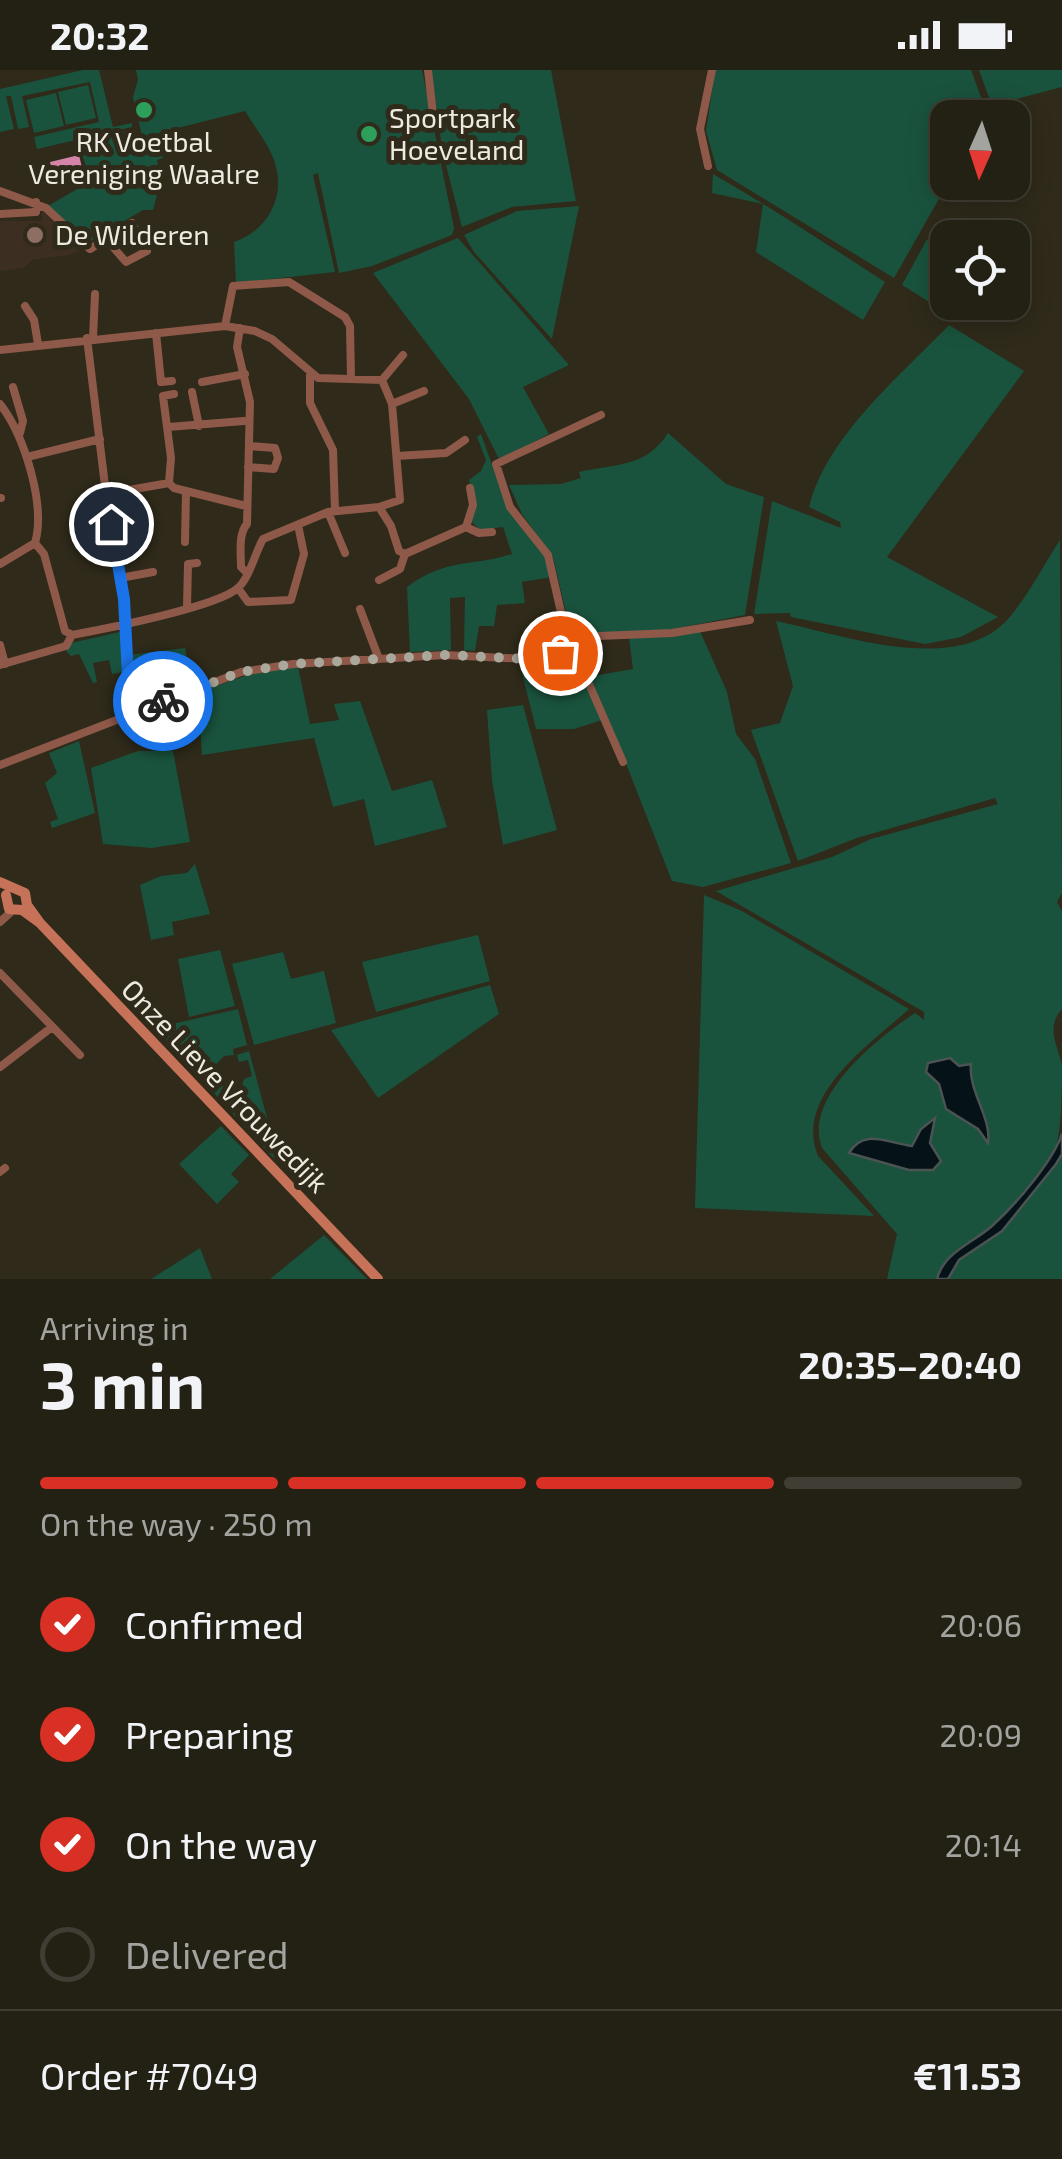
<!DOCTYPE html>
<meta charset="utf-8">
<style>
:root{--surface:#232014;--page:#2f2d22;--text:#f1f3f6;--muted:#a3a3a0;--line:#403e34;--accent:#d93025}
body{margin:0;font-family:"Exo 2",sans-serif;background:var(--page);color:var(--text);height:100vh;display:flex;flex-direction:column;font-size:38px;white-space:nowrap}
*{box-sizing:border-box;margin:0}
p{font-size:32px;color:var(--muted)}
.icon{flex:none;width:55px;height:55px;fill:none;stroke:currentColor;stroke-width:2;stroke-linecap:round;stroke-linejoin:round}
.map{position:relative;height:1209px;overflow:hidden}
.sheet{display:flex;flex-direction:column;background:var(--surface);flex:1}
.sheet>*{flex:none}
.needle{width:65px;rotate:183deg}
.fabs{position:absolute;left:930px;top:30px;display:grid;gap:20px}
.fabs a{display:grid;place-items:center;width:100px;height:100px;border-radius:20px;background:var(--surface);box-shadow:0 5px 25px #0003,0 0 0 2px var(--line);font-size:50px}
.pin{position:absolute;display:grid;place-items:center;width:85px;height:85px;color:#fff;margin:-42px;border:5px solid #fff;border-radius:50%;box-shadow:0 2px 10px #0007}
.courier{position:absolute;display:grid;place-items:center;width:100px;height:100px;margin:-50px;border:8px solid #1a73e8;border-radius:50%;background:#fff;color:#222;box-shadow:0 2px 12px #0007}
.head em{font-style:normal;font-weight:700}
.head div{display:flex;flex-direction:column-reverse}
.head{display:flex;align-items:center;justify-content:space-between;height:170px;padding:0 40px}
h1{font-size:65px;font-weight:700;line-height:75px}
.bar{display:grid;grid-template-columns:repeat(4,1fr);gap:15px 10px;align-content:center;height:120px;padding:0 40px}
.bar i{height:12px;border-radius:8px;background:var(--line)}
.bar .selected{background:var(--accent)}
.bar p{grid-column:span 4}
.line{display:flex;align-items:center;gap:25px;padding:0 40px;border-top:2px solid var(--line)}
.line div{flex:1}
ol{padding:0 40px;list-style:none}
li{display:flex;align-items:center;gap:30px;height:110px}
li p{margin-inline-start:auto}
li .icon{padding:10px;border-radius:50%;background:var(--accent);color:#fff;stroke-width:4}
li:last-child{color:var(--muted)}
li i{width:55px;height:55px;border:5px solid var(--line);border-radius:50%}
.status{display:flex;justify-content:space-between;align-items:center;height:70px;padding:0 50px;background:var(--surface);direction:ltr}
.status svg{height:28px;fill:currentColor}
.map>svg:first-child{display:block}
.education{fill:#3c2f21}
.green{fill:#1a533d;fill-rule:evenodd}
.water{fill:#051217;stroke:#4b5353;stroke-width:2.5}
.building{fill:#d484a9}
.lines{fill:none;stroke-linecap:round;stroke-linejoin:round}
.minor{stroke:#8e5949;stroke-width:8}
.secondary{stroke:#c67258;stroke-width:10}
.done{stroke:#aaa79b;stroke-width:10;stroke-dasharray:0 18}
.route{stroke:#1a73e8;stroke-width:12}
.leisure-dot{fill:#2e9e5b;stroke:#2f2a1a;stroke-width:4}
.education-dot{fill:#8d6e63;stroke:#2f2a1a;stroke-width:4}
.labels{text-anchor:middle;stroke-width:10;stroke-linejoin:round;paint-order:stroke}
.poi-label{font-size:28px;fill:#edeae0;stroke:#2f2a1a;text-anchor:start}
.street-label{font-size:28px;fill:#edeae0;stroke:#2f2a1a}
</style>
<div class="status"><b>20:32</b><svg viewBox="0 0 49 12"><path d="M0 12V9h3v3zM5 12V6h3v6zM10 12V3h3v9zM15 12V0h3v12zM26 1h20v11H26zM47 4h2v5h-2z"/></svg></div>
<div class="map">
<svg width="1062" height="1209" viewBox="0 0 1062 1209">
<rect width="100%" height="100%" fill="#2f2a1a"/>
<path class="education" d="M42,139l42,40 -15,6 -37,5 -8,8 -24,3v-50h42z"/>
<path class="green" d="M83,0h16l14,57 19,-4v4l-95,22 -3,-12 65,-15 -9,-40 -68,14 7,31 -11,2 -7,-33h-5l8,33 -14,3v-43z
M136,0h286l32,158 -2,7 -80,31 -33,7 -21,-100 -5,2 22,97 -99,11 -2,-41c31,-10 51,-42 42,-75 -4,-19 -21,-39 -31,-56l-87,22 1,8 -15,3 -11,-47 5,-17z
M431,0h120l25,131 -64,6 -50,20 -19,-73z
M715,0h256l14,38 -4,9 -33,1v65l-54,95 -177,-108 -11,-39z
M979,0h83v17l-54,14 -5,16h-15l4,-11z
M88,15l8,33 -30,7 -8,-33z
M56,23l8,33 -30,7 -8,-33z
M135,59l5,19 20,-5 3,15 -6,2 4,20 -8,30h-10l-54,32 -41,-36 43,-25 -13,-38z
M713,104c59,34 115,71 172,108l-22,38 -107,-68 7,-48 -51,-11z
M579,136l-27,133 -78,-87 -10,-17 53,-24z
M458,168l111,127 -46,22 26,47 -47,25 -4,-2 -29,-58 -96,-126z
M927,169l20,35 1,28 22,1 -15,15 -53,-33z
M949,255l75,46 -137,186 111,60 -37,20 -36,7 -134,-27 -1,-4 -36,1 18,-113 69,27 -1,-6 -31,-15c18,-71 90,-130 140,-182z
M668,363l58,51 38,13 -19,118 -82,16 -91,7 -19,-81 -31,-43 -13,-29 52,-1 20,-6 -2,-6c37,-8 68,-5 89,-39z
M481,364l24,67 39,50 8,26 -30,5 3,21 -28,2 -3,21h-15l-4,25 -11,-1 1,-53 -15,1 1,52 -41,2 -3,-65c42,-30 61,-19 105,-33l-9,-27 -23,3 -8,-8 3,-17 -6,-25 12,-9 5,-11 -9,-23z
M1060,470l2,353 -5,9 5,9v98c-17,20 -4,35 0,57 0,23 0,63 -7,84 -8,18 -48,62 -64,77 -19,17 -47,25 -54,52h-50l10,-45 -75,-86c-20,-51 58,-112 93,-135l9,7v-8l-208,-121 116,-34 39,-18 127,-35 -3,-6 -138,40 -59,23 -47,-131 29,-7 13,-37 -17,-65c64,13 180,56 232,-2 20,-23 35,-53 52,-79zM950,988l9,8 13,2c-4,13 11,53 17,68l-3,5 -8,-12 -32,-20 -7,-25 -13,-12 2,-9zM933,1048l-2,28 -28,22 -50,-16 15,-14 44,8 9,-17z
M700,561l27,61 9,42 19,25 36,104 -88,24 -31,-6 -54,-138 -31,-66 46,-8 -4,-31z
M120,562l4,40 -12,2 -3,-14 -16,3 4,19 -4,1 -14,-29 -8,2 -5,-5 5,-8z
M185,578l8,38 -58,24 -6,-55z
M539,590l6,29 41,-4 16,35 -28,9h-38l-17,-68z
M298,597l12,57 29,-4 -5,-16 26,-3 32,90 40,-11 15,47 -72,19 -11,-47 -31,8 -19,-69 -112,17 -2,-32 4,-1 -6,-30 62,-21z
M523,635l34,125 -54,15 -11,-65 -5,-70z
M79,671l16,72 -43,15 -2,-6 8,-3 -13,-36 12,-10 -8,-20z
M138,681h35l17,91 -38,6 -49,-4 -12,-76z
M195,794l15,50 -38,8 2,13 -23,5 -11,-55 21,-9 26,-3z
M704,825l38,16 167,98c-36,33 -116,86 -91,147l56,60 -179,-8z
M478,865l12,46 -114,31 -14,-50z
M220,880l15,56 -46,11 -11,-58z
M283,882l8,27 33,-8 12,52 -82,22 -22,-81z
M490,915l9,29 -121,84 -47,-68z
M238,939l9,36 -14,4 1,6 -10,1 -18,19 8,9 5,-5 12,18 6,1 25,27 -1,8 -6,5 -100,-110z
M249,981l28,104 -1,6 -18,-20 7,-7v-12l-26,-27 5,-16 8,-3 -4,-16 -9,2 -2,-7z
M221,1056l28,29 -18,19 8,8 -22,22 -38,-40z
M1062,1084v125h-114l11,-19 43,-29z
M324,1165l43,44h-97z
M200,1178l12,31h-61z"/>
<path class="water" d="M950,988l9,8 12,-2c-3,27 21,54 17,79l-10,-14 -32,-20 -7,-25 -13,-12 2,-9z
M935,1048l-5,25 11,18 -8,9h-24l-60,-17c15,-25 38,-10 63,-7l9,-17z
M1062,1064v20l-6,10 -54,67 -43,29 -11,19h-11c7,-27 36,-36 55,-53 23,-21 60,-63 70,-92z"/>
<path class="building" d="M79,85l3,13 -18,4 2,8 -11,3 -5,-21z"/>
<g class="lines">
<path class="minor" d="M428,0l5,44
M708,96l-8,-37 12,-59
M0,121l46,17 44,41 42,-26 15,28 -21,11 -20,-23
M0,144l36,-2v-10
M25,236l9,14 4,24
M225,256l8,-40 56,-4 56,35 5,9 1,52
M240,258l-3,19 13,55 -3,122c-9,10 -6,30 -6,43l6,6
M156,263l5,49 11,-1
M87,268l19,156 18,105 6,116
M93,268l2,-44
M0,280l225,-24 30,5 17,8 46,39 64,2 10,24 8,96 -21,7 -51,5 -65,27c-8,14 -13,38 -25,49 -21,19 -134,41 -166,47l-7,-4 -21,-77 -9,-11
M310,304v29l23,47 2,60
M382,310l21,-25
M202,312l43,-8
M13,317l10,34 -3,12
M192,322l7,34
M0,334c24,31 46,100 35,139l-35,21
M392,334l32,-13
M168,357l76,-6
M397,386l49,-3 19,-13
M27,387l73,-18
M248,397l26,2 4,-11 -3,-10 -26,-2
M169,413l2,-25 -8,-62 11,-2
M106,424l63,-11 5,5 72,18
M0,428h1
M379,437l12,19 8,25 6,3 61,-27 7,-22 -3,-17
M328,442l17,41
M466,457l13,6 13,-1
M185,472l1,-50
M120,508l33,-6
M379,510l21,-11 5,-15
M238,518l10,14 43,-2 13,-46 -6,-29
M187,537l1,-43 9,-1
M360,539l19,50
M568,573l-20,-88 -38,-48 -14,-43 105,-49
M0,575l5,19
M563,581l26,33 34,78
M0,595l66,-19 6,-11
M0,695l241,-93 52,-8 152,-9 82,4 32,-6 9,-10 31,-7 73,-3 78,-13
M0,852l12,-11
M0,903l80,82
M0,997l52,-40
M0,1102l5,-4"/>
<path class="secondary" d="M0,812l25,11 2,12 13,18
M6,825l3,14 13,1
M22,840l18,13 338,356"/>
</g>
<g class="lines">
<path class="done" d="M163,631l78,-29 52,-8 153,-9 81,4 33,-6"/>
<path class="route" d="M111,454l13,75 6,116 33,-14"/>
</g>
<g class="leisure-dot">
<circle cx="144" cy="40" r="10"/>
<circle cx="369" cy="64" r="10"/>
</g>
<circle class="education-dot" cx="35" cy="165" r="10"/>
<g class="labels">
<g class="poi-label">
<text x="389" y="58">Sportpark<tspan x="389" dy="32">Hoeveland</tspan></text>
<text x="144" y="82" text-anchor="middle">RK Voetbal<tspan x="144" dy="32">Vereniging Waalre</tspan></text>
<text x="55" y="175">De Wilderen</text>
</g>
<g class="street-label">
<text transform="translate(225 1016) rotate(46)" y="10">Onze Lieve Vrouwedijk</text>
</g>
</g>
</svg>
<div class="fabs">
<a><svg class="needle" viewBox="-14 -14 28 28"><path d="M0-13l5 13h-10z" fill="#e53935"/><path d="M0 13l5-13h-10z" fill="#a3a3a0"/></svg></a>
<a><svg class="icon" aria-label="locate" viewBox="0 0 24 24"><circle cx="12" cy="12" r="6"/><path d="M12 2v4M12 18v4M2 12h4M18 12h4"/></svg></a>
</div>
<div class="pin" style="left:560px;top:583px;background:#ea580c"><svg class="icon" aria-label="bag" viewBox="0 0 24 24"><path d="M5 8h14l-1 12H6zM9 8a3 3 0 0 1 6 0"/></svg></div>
<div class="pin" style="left:111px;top:454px;background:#1f2937"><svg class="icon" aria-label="home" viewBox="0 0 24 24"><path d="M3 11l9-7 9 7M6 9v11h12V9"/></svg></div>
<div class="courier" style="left:163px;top:631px"><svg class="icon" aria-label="bike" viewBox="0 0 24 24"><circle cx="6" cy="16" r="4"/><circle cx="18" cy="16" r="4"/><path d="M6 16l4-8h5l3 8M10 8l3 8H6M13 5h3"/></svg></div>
</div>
<section class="sheet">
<div class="head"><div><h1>3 min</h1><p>Arriving in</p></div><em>20:35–20:40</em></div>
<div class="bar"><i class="selected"></i><i class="selected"></i><i class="selected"></i><i></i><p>On the way · 250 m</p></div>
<ol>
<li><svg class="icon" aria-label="check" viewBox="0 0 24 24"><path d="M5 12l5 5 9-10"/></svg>Confirmed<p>20:06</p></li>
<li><svg class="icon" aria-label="check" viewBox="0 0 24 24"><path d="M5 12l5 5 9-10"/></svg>Preparing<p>20:09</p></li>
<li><svg class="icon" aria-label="check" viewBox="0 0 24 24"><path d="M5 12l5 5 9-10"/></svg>On the way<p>20:14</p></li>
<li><i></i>Delivered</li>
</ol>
<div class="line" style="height:130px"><div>Order #7049</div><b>€11.53</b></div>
</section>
